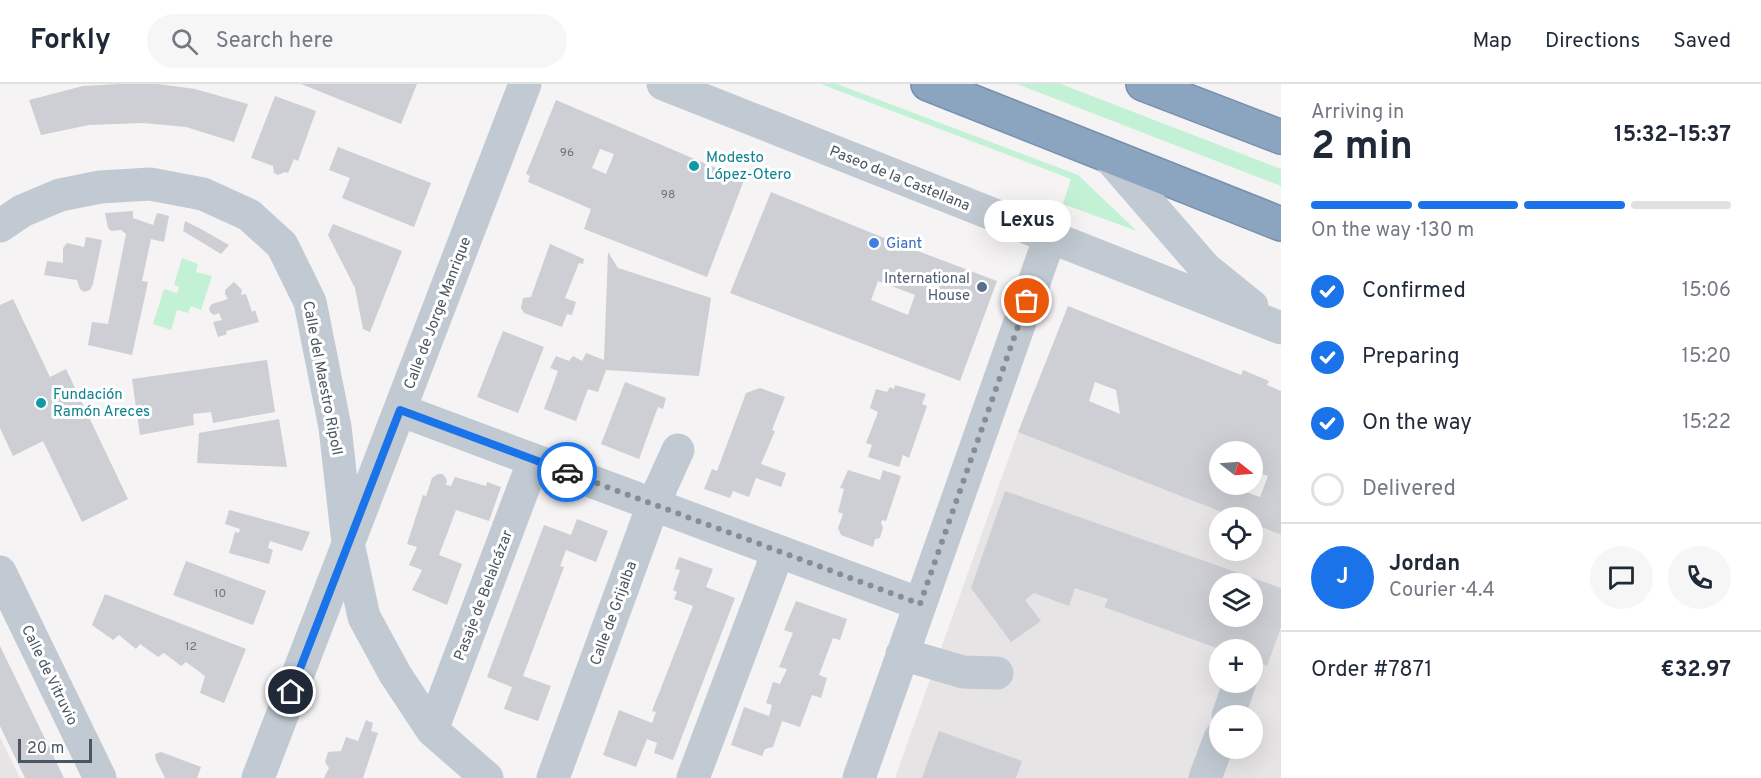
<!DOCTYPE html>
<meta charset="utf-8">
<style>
:root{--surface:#fff;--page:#f6f6f7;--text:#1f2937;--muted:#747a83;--line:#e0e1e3;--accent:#1a73e8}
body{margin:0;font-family:Overpass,sans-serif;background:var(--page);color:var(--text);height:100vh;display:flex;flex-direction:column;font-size:22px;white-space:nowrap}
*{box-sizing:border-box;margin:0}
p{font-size:20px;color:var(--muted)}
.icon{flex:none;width:33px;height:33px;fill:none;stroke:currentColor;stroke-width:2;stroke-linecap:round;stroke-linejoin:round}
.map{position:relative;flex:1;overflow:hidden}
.side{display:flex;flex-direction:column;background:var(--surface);width:480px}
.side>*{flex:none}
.needle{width:39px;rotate:107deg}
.controls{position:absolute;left:1209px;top:357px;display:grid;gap:12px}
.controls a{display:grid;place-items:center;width:54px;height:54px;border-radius:50%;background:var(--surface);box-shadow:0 6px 24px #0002;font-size:30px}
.scale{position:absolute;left:18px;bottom:15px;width:74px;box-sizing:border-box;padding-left:6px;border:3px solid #4a5661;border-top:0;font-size:16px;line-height:21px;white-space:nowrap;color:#4a5661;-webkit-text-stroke:4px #fff;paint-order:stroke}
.pin{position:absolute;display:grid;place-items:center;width:51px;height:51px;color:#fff;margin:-26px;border:3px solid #fff;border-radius:50%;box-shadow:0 2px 6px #0007}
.courier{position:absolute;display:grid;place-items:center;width:60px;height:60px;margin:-30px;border:4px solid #1a73e8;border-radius:50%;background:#fff;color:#222;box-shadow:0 2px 8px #0007}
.bubble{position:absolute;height:42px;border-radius:21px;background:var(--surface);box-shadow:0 6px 24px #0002;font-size:20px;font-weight:700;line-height:42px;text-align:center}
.headline em{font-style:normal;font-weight:700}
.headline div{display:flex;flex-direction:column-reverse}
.headline{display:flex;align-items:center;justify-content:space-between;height:102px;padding:0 30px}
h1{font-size:39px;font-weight:700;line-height:45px}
.bar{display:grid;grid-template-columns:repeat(4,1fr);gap:9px 6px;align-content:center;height:72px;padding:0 30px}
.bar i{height:8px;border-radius:4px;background:var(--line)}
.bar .selected{background:var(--accent)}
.bar p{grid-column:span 4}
.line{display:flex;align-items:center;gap:15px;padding:0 30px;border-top:2px solid var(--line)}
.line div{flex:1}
.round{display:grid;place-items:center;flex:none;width:63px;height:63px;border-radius:32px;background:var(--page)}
ol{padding:0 30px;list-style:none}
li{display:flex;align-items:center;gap:18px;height:66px}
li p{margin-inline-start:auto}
li .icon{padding:6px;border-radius:50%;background:var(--accent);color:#fff;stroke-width:4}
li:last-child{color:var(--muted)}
li i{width:33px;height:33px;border:3px solid var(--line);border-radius:50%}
header{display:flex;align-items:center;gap:36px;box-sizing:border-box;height:84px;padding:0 30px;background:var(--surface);border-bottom:2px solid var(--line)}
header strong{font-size:28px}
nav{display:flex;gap:33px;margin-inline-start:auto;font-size:21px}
.search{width:420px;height:54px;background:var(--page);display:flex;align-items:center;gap:15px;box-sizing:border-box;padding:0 21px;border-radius:33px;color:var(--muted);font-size:22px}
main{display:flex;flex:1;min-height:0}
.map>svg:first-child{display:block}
.education{fill:#e6e4e5;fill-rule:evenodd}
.green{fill:#c3f1d5}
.building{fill:#cdcfd5;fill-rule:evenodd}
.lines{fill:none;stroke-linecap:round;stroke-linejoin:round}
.highway-casing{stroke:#7690ad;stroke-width:36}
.minor{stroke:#c1cad2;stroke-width:33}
.highway{stroke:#8ba5c1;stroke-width:33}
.done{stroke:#868d94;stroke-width:6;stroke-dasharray:0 10.8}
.route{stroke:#1a73e8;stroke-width:8}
.culture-dot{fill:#0f9aa8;stroke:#fff;stroke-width:2}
.shop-dot{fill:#3f7fe0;stroke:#fff;stroke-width:2}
.service-dot{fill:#5c6f8a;stroke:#fff;stroke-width:2}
.labels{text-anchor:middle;stroke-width:6;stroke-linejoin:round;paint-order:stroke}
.number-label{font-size:12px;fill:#6b747e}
.culture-label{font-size:15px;fill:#0d838f;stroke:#fff;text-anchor:start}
.street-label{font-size:15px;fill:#4a5661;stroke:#fff}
.shop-label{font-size:15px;fill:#366cbe;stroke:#fff;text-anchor:start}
.service-label{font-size:15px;fill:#4e5e75;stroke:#fff;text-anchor:end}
</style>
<header>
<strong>Forkly</strong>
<div class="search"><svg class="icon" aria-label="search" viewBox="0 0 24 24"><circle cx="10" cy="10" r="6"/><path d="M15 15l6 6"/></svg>Search here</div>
<nav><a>Map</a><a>Directions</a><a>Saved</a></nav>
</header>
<main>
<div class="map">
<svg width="1281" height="694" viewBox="0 0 1281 694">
<rect width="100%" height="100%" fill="#f5f3f3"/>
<path class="education" d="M1018,348l219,85 -17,1v32h32l1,-27 28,12v243h-386zM1220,500h32v32h-32zM1220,566h32v32h-32zM1220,632h32v32h-32z
M0,653l20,41h-20z"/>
<path class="green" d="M821,0h16l241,91 59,56 -74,-27 8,-25z
M1017,0h44l220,85v17z
M182,174l16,6 -2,8 16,4 -11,34 -10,-4 -3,7 -11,-3 -6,20 -18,-6 11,-35 13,4 2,-6 -5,-2z"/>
<path class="building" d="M119,0h39l37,5 53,15 -14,38 -48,-15 -43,-4 -54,2 -48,10 -12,-35 54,-14z
M301,0h116l-16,40z
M275,12l41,15 -18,50 -4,-2 -6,14 -3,-1 -7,3 -4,-2 -1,-7 -22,-8z
M556,16l188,80 -37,97 -123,-48 7,-20 -63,-27 2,-6 -4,-2zM600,65l14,5 -8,20 -14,-6z
M338,63l93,36 -17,44 -72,-29 8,-20 -21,-8z
M771,108l123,50 103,39 -37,100 -230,-88zM878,197l37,14 -7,20 -37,-15z
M133,127v7l20,7 4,-12 12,3 -5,26 -13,-3 -9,42 6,1 -16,73 -44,-10 4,-23 16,2 18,-90 -5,-4 -10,1 -3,-3 -3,-15z
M185,137l16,8 28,16 -8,9 -38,-23z
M333,140l69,27 -32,81 -7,-3 -8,-41 -27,-53z
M86,153l16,3 -9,44 -3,6 -6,2 -4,-3 -3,-9 -33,-5 3,-14 16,2v-15l4,-5 17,4z
M550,160l34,15 -1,5 -4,-1 -14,35 11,4 -4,13 -5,-1 -5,13 -38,-14 -3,-5 2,-10 8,-1z
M608,168l10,16 93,30 -12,78 -93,-6 -8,22 -10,-3 -12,32 -32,-12 14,-38 -8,-3 6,-12 13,5 4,-5 9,5 4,-8 18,7z
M234,198l8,8 -1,5 5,-1 6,18 3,-2 4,12 -33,9 1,3 -9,3 -5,-15 9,-2 -3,-7 -5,2 -4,-3 -1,-4 3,-4 16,-5 -3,-5v-4z
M13,215l37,78 16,-8 62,130 -46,23 -39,-81 -30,15 -13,-28v-123z
M1068,222l173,69 2,-5 26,11 -2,4 14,6v144l-29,-12v-5h-15l-219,-86zM1095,298l21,8 4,24 -31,-13zM1220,368h32v18l16,6 -8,21 -20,-7 2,-6h-22z
M503,247l41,16 -26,66 -41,-16z
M267,276l8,52 -62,11 -2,-11 -18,2 1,11 -54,10 -8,-56z
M625,298l41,16 -3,11 -5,-2 -19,52 -38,-15z
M895,301l31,9 -4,10 5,2 -18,52 -6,-3 -4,12 -31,-10 4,-12 -6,-2 12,-31 -8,-4 6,-19 11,3 3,-5 4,2z
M760,304l25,9 -13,33 3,1 -14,33 25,9 -5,14 -25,-9 -7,19 -16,-6 -3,7 -26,-9 8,-20 5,2 29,-78z
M279,335l8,48 -90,-4 2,-30z
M848,386l32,10 3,-10 18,6 -15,45 -4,-1 -1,3 2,4 -3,11 -5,1 -2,8 -32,-12 -3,-7 5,-14 -5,-2 6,-23 -4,-1z
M438,390h5l4,6 -1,5 5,1 4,-9 31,9 1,-4 14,5 -12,34 -33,-11 -17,45 23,9 -15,41 -35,-15 10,-20 -13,-5 8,-18 -10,-3 16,-49 3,1 6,-18z
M1005,407l276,97v39l-14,39 -15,-6v-10h-30l-118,-43 4,-8 -33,-11 -6,18 -35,-13 -9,7 16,21 -30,21 -40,-54zM1220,500h32v32h-32z
M229,426l81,22 -8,19 -32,-10 -2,7 5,2 -4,14 -40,-11 6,-21 4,1 1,-4 -15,-5z
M577,435l31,12 -12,31 -30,-12 -6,16 4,1 -41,109 28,10 -13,35 -34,-12 8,-22 -25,-10 57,-152 27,10z
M679,473l34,12 -7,18 29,11 -62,162 -19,-7 3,-10 -10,-4 -11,28 -33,-12 16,-45 33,13 4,-11 -4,-1 41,-105 -19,-7 3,-7 -4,-2 7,-20 -5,-1z
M186,477l80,30 -13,34 -80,-30z
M105,510l141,55 -22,54 -24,-10 5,-17 -19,-14 -5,4 -17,-13 -6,4 -18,-13 -4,5 -17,-14 -6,5 -21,-15z
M796,517l51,18 -7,21 -7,-2 -14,37 8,3 -6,20 -9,-3 -12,32 -18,-6 -9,26 -8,2 -3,7 -31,-11 13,-38 25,9 3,-11 -6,-2 7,-21 7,2 7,-15 -8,-2 14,-34 -9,-3z
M0,562l64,132h-39l-25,-52z
M366,636l7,3 -2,8 7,2 -15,45h-39l5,-10 -4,-6 3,-10 13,-1 5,-14 12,4z
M939,647l83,30 -6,17h-94z
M161,668l40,15 -4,11h-32l-9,-18 -1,-6z"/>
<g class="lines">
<defs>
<path id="highway" d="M928,0l353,140
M1143,0l138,53"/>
</defs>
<use href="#highway" class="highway-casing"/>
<path class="minor" d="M663,0l618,244
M1108,72l97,112 47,38
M0,142l22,-15 38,-16 40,-8 50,-3 53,10 46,21 33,30 28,57 25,125 13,116 16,74 31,57 37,56 55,48
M400,326l520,194
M0,488l100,206
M902,570l61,18 34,1
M1228,632l12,-34
M432,646l102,-270
M258,694l267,-694
M553,694l100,-273 25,-55
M693,694l85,-226
M859,694l191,-541
M1205,694l15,-40"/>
<use href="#highway" class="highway"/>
</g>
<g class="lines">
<path class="done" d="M567,388l353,132 107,-303"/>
<path class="route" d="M291,608l109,-282 167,62"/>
</g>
<g class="culture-dot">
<circle cx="694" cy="82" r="6"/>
<circle cx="41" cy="319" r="6"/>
</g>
<circle class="shop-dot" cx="874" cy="159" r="6"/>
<circle class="service-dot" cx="982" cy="203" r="6"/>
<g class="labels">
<g class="number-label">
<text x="567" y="72">96</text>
<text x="668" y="114">98</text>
<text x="220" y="513">10</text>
<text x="191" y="566">12</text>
</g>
<g class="culture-label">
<text x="706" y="78">Modesto<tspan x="706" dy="17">López-Otero</tspan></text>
<text x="53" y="315">Fundación<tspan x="53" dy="17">Ramón Areces</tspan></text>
</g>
<g class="street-label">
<text transform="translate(900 94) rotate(22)" y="5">Paseo de la Castellana</text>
<text transform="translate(437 229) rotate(-69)" y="5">Calle de Jorge Manrique</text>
<text transform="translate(323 294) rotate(79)" y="5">Calle del Maestro Ripoll</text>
<text transform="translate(483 511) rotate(-69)" y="5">Pasaje de Belalcázar</text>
<text transform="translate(613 529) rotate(-70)" y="5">Calle de Grijalba</text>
<text transform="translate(50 591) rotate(64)" y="5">Calle de Vitruvio</text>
</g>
<g class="shop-label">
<text x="886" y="164">Giant</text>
</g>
<g class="service-label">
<text x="970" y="199">International<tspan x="970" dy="17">House</tspan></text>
</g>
</g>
</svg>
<div class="controls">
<a><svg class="needle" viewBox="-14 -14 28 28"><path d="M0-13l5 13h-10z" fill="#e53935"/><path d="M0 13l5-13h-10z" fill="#747a83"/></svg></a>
<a><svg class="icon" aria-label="locate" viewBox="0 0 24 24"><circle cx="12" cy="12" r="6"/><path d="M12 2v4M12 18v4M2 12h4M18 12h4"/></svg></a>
<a><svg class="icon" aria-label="layers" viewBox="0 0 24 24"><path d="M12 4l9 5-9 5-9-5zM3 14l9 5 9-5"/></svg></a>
<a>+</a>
<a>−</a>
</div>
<div class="scale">20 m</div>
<div class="pin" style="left:1027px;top:217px;background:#ea580c"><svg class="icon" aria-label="bag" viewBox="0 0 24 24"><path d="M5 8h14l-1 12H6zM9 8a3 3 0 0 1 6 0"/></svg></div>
<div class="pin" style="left:291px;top:608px;background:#1f2937"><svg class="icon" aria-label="home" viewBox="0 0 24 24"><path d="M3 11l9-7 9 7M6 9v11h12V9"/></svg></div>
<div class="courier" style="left:567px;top:388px"><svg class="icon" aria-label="car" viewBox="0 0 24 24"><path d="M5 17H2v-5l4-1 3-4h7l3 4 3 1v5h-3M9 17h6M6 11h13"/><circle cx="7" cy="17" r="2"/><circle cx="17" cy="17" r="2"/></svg></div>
<div class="bubble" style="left:984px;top:116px;width:87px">Lexus</div>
</div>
<section class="side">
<div class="headline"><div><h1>2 min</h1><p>Arriving in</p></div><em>15:32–15:37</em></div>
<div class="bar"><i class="selected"></i><i class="selected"></i><i class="selected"></i><i></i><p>On the way · 130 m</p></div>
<ol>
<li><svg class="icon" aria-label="check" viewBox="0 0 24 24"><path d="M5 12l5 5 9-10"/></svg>Confirmed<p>15:06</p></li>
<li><svg class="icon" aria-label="check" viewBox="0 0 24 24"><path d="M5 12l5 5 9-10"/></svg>Preparing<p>15:20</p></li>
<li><svg class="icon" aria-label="check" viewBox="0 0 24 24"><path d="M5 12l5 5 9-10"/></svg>On the way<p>15:22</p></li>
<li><i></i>Delivered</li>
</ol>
<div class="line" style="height:108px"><b class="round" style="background:var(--accent);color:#fff">J</b><div><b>Jordan</b><p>Courier · 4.4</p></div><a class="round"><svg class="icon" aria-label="chat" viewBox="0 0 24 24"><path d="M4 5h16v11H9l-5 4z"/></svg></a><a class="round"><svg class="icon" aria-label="phone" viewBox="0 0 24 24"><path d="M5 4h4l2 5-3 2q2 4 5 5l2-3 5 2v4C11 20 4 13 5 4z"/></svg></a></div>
<div class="line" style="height:78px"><div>Order #7871</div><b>€32.97</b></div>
</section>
</main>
